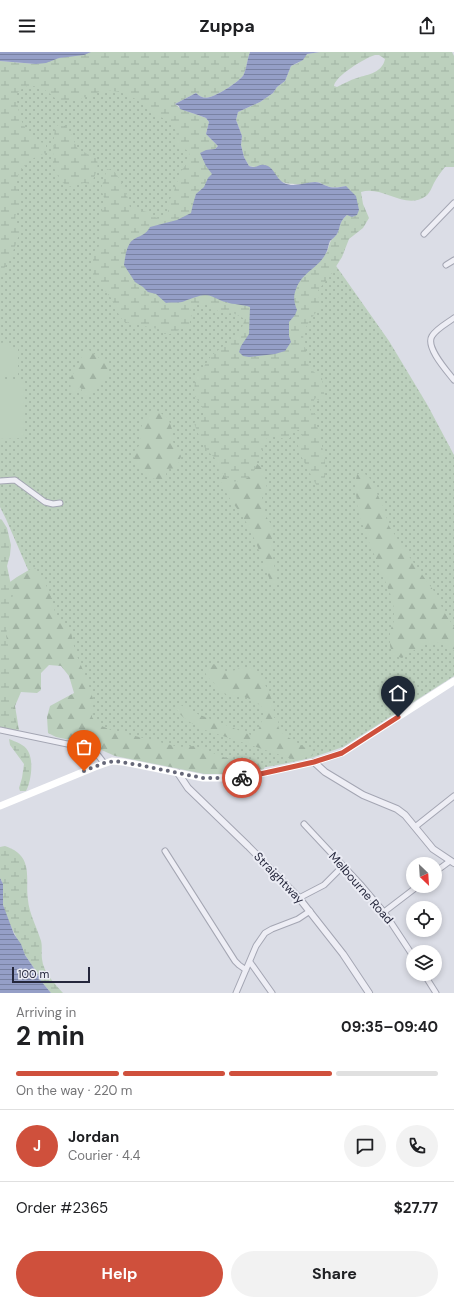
<!DOCTYPE html>
<meta charset="utf-8">
<style>
:root{--surface:#fff;--page:#f2f2f2;--text:#202124;--muted:#757577;--line:#e0e0e0;--accent:#cf503c}
body{margin:0;font-family:"DM Sans",sans-serif;background:var(--page);color:var(--text);height:100vh;display:flex;flex-direction:column;font-size:15px;white-space:nowrap}
*{box-sizing:border-box;margin:0}
p{font-size:13px;color:var(--muted)}
.icon{flex:none;width:22px;height:22px;fill:none;stroke:currentColor;stroke-width:2;stroke-linecap:round;stroke-linejoin:round}
.map{position:relative;height:941px;overflow:hidden}
.details{display:flex;flex-direction:column;background:var(--surface);flex:1}
.details>*{flex:none}
.needle{width:26px;rotate:155deg}
.fabs{position:absolute;left:406px;top:805px;display:grid;gap:8px}
.fabs a{display:grid;place-items:center;width:36px;height:36px;border-radius:50%;background:var(--surface);box-shadow:0 2px 6px #0003;font-size:20px}
.scale{position:absolute;left:12px;bottom:10px;width:78px;box-sizing:border-box;padding-left:4px;border:2px solid #25273c;border-top:0;font-size:11px;line-height:14px;white-space:nowrap;color:#25273c;-webkit-text-stroke:3px #ebecf4;paint-order:stroke}
.pin{position:absolute;display:grid;place-items:center;width:34px;height:34px;color:#fff;margin:-41px -17px;border-radius:50% 50% 50% 0;rotate:-45deg;box-shadow:0 0 4px #0007}
.pin .icon{rotate:45deg}
.courier{position:absolute;display:grid;place-items:center;width:40px;height:40px;margin:-20px;border:3px solid #cf503c;border-radius:50%;background:#fff;color:#222;box-shadow:0 1px 5px #0007}
.headline em{font-style:normal;font-weight:700}
.headline div{display:flex;flex-direction:column-reverse}
.headline{display:flex;align-items:center;justify-content:space-between;height:68px;padding:0 16px}
h1{font-size:26px;font-weight:700;line-height:30px}
.bar{display:grid;grid-template-columns:repeat(4,1fr);gap:6px 4px;align-content:center;height:48px;padding:0 16px}
.bar i{height:5px;border-radius:3px;background:var(--line)}
.bar .on{background:var(--accent)}
.bar p{grid-column:span 4}
.line{display:flex;align-items:center;gap:10px;padding:0 16px;border-top:1px solid var(--line)}
.line div{flex:1}
.round{display:grid;place-items:center;flex:none;width:42px;height:42px;border-radius:21px;background:var(--page)}
.button{display:flex;gap:8px;margin-top:auto;padding:8px 16px}
.button a{flex:1;height:46px;border-radius:24px;background:var(--accent);color:#fff;font-size:16px;font-weight:700;line-height:46px;text-align:center}
.button a+a{background:var(--page);color:var(--text)}
header{display:flex;justify-content:space-between;align-items:center;height:52px;padding:0 16px;background:var(--surface);font-size:18px;font-weight:700}
.map>svg:first-child{display:block}
.grass{fill:url(#grass-dots)}
.forest{fill:url(#forest-firs)}
.wetland{fill:url(#wetland-marsh);fill-rule:evenodd}
.green{fill:#bcd0bd}
.water{fill:url(#water-rules)}
.lines{fill:none;stroke-linecap:round;stroke-linejoin:round}
.minor-casing{stroke:#a4a6b3;stroke-width:7}
.tertiary-casing{stroke:#a4a6b3;stroke-width:8}
.minor{stroke:#eeeef5;stroke-width:5}
.tertiary{stroke:#eeeef5;stroke-width:6}
.secondary{stroke:#fff;stroke-width:7}
.done{stroke:#656778;stroke-width:4;stroke-dasharray:0 7.2}
.route{stroke:#cf503c;stroke-width:5}
.labels{text-anchor:middle;stroke-width:4;stroke-linejoin:round;paint-order:stroke}
.street-label{font-size:12px;fill:#25273c;stroke:#ebecf4}
</style>
<header><svg class="icon" aria-label="menu" viewBox="0 0 24 24"><path d="M4 6h16M4 12h16M4 18h16"/></svg>Zuppa<svg class="icon" aria-label="share" viewBox="0 0 24 24"><path d="M12 15V3M7 8l5-5 5 5M5 13v7h14v-7"/></svg></header>
<div class="map">
<svg width="454" height="941" viewBox="0 0 454 941">
<defs>
<pattern id="grass-dots" width="8" height="8" patternUnits="userSpaceOnUse"><rect width="8" height="8" fill="#bcd0bd"/><path d="M2 2h.1M6 6h.1" fill="none" stroke="#a1b3a3" stroke-width="1.8" stroke-linecap="round"/></pattern>
<pattern id="forest-firs" width="22" height="20" patternUnits="userSpaceOnUse"><rect width="22" height="20" fill="#bcd0bd"/><path d="M5 1l3.5 6h-7zM16 11l3.5 6h-7z" fill="#a1b3a3"/></pattern>
<pattern id="wetland-marsh" width="20" height="14" patternUnits="userSpaceOnUse"><rect width="20" height="14" fill="#bcd0bd"/><path d="M1 5h8M5 5V1M11 12h8M15 12V8" fill="none" stroke="#a1b3a3"/></pattern>
<pattern id="water-rules" width="6" height="5" patternUnits="userSpaceOnUse"><rect width="6" height="5" fill="#959fc7"/><path d="M0 2.5h6" fill="none" stroke="#7982a3"/></pattern>
</defs>
<rect width="100%" height="100%" fill="#dbdde6"/>
<path class="grass" d="M91,0l236,201 62,88 39,65 26,49v221l-111,71 -32,11 -28,6 -50,9 -29,-1 -111,-24 -4,-32 -35,-86 -48,-111 -6,-12v-444l25,2z"/>
<path class="forest" d="M86,298h3l19,15 1,5 -1,6 -22,22 -3,-3 -2,-7 -2,-1 -2,6 -4,2 -2,-2 -1,-14 2,-4 8,-9 1,-8z
M156,358l12,8 5,14v10l8,14 -4,12 -10,1 -1,6 -3,4c-13,1 -21,-3 -27,-15 -2,-4 -3,-7 -2,-12 1,-4 6,-5 7,-10 0,-4 -2,-6 -1,-9 0,-7 7,-16 10,-22z
M256,411l6,5 5,20 -5,9 3,18 6,9 2,35 4,23 -4,3c-6,-10 -8,-19 -12,-29 -4,-11 -9,-24 -15,-34 -9,-16 -30,-36 -27,-55l6,10 8,5c12,-2 21,-6 23,-19z
M362,420l7,5 14,29 6,20 19,29 28,39 7,16 11,17v24c-3,-3 -7,-6 -11,-7 -14,-5 -30,7 -41,14l-9,-3 -3,-9v-15l4,-10v-12l-2,-11 -27,-66 -7,-21 -3,-27 2,-9z
M34,515l9,11 9,21 4,18 15,15 4,19 12,29 6,19 -1,18 5,7 14,6 68,17 16,-1 31,12 12,2 7,-2c6,5 13,2 20,7l-1,4 -27,5h-32l-90,-18 -27,-12 -32,-7 -8,-4 -1,-16 3,-11 24,-13 -5,-17 -8,-10 -12,-1 -8,8v17l-4,3 -16,-1 -6,14 4,24 -19,-3v-138l17,-12z
M214,612c17,15 20,2 35,4 10,1 23,28 24,37 1,4 1,9 1,13l3,-1 2,1c0,2 -1,4 -1,7 1,12 27,19 35,29l-1,2 -17,4 -93,-31c-10,-6 -24,-12 -27,-24l2,-2 18,10 56,22h4c4,-5 10,-20 8,-26 -3,-6 -18,-13 -24,-13 -4,-1 -8,1 -12,-1 -11,-4 -7,-7 -13,-12 -4,-4 -9,-7 -9,-13l5,-4z"/>
<path class="wetland" d="M91,0h159c-3,7 -3,15 -6,22 -3,7 -26,21 -34,23 -5,2 -10,0 -14,-4l-21,11 6,5 25,9 3,4 -3,12 12,12 -3,3 -9,1v16l6,8 -4,4 -4,9 -8,8 -3,9 -2,9 -14,7 -21,6 -10,8 -8,3 -14,28 11,17 8,5 5,5 8,2 10,9c5,-1 11,0 16,-1 5,-2 18,-7 23,-7 8,0 14,6 21,8 8,2 16,1 24,4l-1,27 -8,12 -2,6 10,5 9,-2 33,-13 -2,-6v-14l6,-7 2,-5c-13,-29 17,-36 28,-55 3,-3 3,-8 5,-12 1,-4 5,-6 7,-9 4,-8 1,-11 10,-19l-1,-29c-6,1 -13,3 -19,0 -4,-1 -7,-4 -11,-4 -4,0 -8,2 -13,2 -23,1 -24,-3 -39,-19l-9,2 -6,-1 -5,-9 -3,-12 1,-9 -6,-16 2,-8 22,-10 13,-9 4,-6 8,-6 6,-15 7,-3 9,-9 13,-2h132l2,4v111h-9c-4,5 -8,10 -11,16 -2,4 -4,10 -8,13 -21,15 -43,-11 -65,-4l2,12 6,14 -6,10 -14,11 -7,18 -12,19 -11,13 -2,4 5,12c-8,10 -19,21 -19,35 0,4 2,7 3,10 3,18 0,16 16,28l3,22 -4,2 -6,-4 -5,12 6,5v6c3,16 17,54 4,66l-3,-1 -3,-5 -15,-29 -1,-7 4,-9 -3,-6 -5,1 -4,2v5l-6,1 -9,-3 -8,2c-3,9 -7,16 -10,24 -2,3 -1,6 -3,9 -4,8 -13,10 -22,11l-7,-5 -11,-20 -8,-7 -5,-9 -7,-18 10,-9 -1,-5 -9,-15 1,-14 16,-24 22,-18 8,-8 4,-11 -12,-6 -8,1 -9,-4 -12,-7 -10,2 -5,21 -19,8h-6l-6,-5 -34,-7 -5,-7 -8,-17 -18,-22v-19l2,-7 5,-6 1,-8 -2,-16 5,-17v-5l-3,-9 6,-20 7,2c8,10 14,23 16,37l17,4 5,5 8,1 8,-4v-11l6,-12 7,-20 9,-12 -1,-7c-3,-3 -8,-4 -10,-6 -5,-5 0,-12 -4,-17 -3,-4 -8,-8 -12,-11 -2,-1 -6,-1 -8,-3 -13,-11 -16,-16 -33,-22 -3,-1 -6,-2 -9,-2 -19,-2 -34,14 -53,9 -6,-1 -8,-5 -12,-8 -11,-8 -24,-9 -32,3 4,24 4,29 21,47l9,1v10c-14,4 -30,15 -29,32 0,5 3,10 3,15 1,14 -11,13 0,28 -2,17 -12,33 -20,48v-215l36,3 10,-1 13,-5 31,-5zM375,3h4l6,4c-3,14 -16,15 -28,19 -7,2 -14,6 -20,9l-3,-1c1,-10 31,-28 41,-31z
M58,73l8,1 5,8 8,18h5l13,7c2,9 -2,17 -6,25l-7,-1 -16,4c-6,-4 -12,-12 -14,-20 -2,-9 0,-30 1,-39z
M0,467l2,1 5,8 4,17 -1,10 -3,11 6,29 -7,40 3,15v40l8,35 -1,5 -4,1 -12,-4z
M9,687c7,3 15,5 19,12 6,10 3,31 -2,40h-6l-1,-3 3,-10 2,-14 -14,-19z
M5,794c9,3 17,8 20,17 4,11 1,25 3,37 1,13 8,25 12,38 3,7 1,13 2,21 1,13 13,25 21,34h-12l-10,-12 -3,-7 -13,-19 -19,-39 -3,-11v-21l-3,-6v-31z"/>
<path class="green" d="M9,290v7h9v28h-18v-34z
M0,327h23l1,59 -24,1z"/>
<path class="water" d="M0,0h91l-7,3 -25,3 -13,5 -10,1 -36,-3z
M250,0h70l-13,2 -4,6 -12,6 -6,15 -8,6 -4,6 -13,9 -22,10 -2,8 6,16 -1,9 3,12 5,9c9,3 9,-2 15,-1 10,1 11,13 20,18 10,5 22,-1 31,-1 5,0 8,3 12,4 6,3 13,1 19,0l10,10 3,14 -2,5 -5,2 -5,-2c-9,8 -6,12 -10,19 -2,3 -5,5 -7,7 -2,4 -2,9 -4,12 -7,15 -23,18 -30,36 -3,8 -2,13 1,21l-2,5 -6,7v14l2,6 -6,9 -10,3 -26,3 -6,-1 -4,-4 2,-6 8,-12 1,-27c-8,-3 -16,-2 -24,-5 -7,-1 -13,-7 -21,-7 -5,0 -18,5 -23,7 -5,1 -11,0 -16,1l-10,-9 -8,-2 -5,-5 -8,-5 -11,-17c1,-7 2,-16 6,-22 6,-8 14,-5 20,-16l27,-7 14,-7 2,-9 3,-10 8,-7 4,-9 4,-4 -6,-8 -6,-13 6,-3 9,-1 3,-3 -12,-12 3,-12 -3,-4 -8,-3 -18,-6 -1,-3 -4,-2 21,-11c4,4 9,6 14,4 8,-2 31,-16 34,-23 3,-7 3,-15 6,-22z
M0,826l3,6v21l11,29 7,10 4,11 13,19 3,7 10,12h-51z"/>
<g class="lines">
<defs>
<path id="minor" d="M424,182l30,-31
M446,213l8,-5
M454,266c-7,5 -18,11 -22,18 -7,11 15,35 22,44
M0,429l15,-1 30,22 8,2 7,-1
M0,678l77,16 20,8 7,9
M304,772l58,62 22,26 29,44
M415,775l39,-31
M165,799l70,110 4,4 7,5
M435,820l15,-11
M299,846l25,-13 19,-19
M384,860l34,-26
M250,910l22,31
M424,922l12,19
M236,941l20,-47 9,-13 7,-4 26,-10 12,-8"/>
<path id="tertiary" d="M314,710l11,10 38,23 34,14 8,6 28,34 21,14
M178,721l10,15 60,58 51,52 44,56 26,39"/>
</defs>
<use href="#minor" class="minor-casing"/>
<use href="#tertiary" class="tertiary-casing"/>
<use href="#minor" class="minor"/>
<use href="#tertiary" class="tertiary"/>
<path class="secondary" d="M0,754l95,-39 17,-6 11,1 16,3 64,13h32l12,-1 67,-15 28,-9 112,-72"/>
</g>
<g class="lines">
<path class="done" d="M84,719l20,-8 11,-2 24,4 64,13h39"/>
<path class="route" d="M242,726l72,-16 28,-9 56,-36"/>
</g>
<g class="labels">
<g class="street-label">
<text transform="translate(279 826) rotate(46)" y="4">Straightway</text>
<text transform="translate(361 836) rotate(49)" y="4">Melbourne Road</text>
</g>
</g>
</svg>
<div class="fabs">
<a><svg class="needle" viewBox="-14 -14 28 28"><path d="M0-13l5 13h-10z" fill="#e53935"/><path d="M0 13l5-13h-10z" fill="#757577"/></svg></a>
<a><svg class="icon" aria-label="locate" viewBox="0 0 24 24"><circle cx="12" cy="12" r="6"/><path d="M12 2v4M12 18v4M2 12h4M18 12h4"/></svg></a>
<a><svg class="icon" aria-label="layers" viewBox="0 0 24 24"><path d="M12 4l9 5-9 5-9-5zM3 14l9 5 9-5"/></svg></a>
</div>
<div class="scale">100 m</div>
<div class="pin" style="left:84px;top:719px;background:#ea580c"><svg class="icon" aria-label="bag" viewBox="0 0 24 24"><path d="M5 8h14l-1 12H6zM9 8a3 3 0 0 1 6 0"/></svg></div>
<div class="pin" style="left:398px;top:665px;background:#1f2937"><svg class="icon" aria-label="home" viewBox="0 0 24 24"><path d="M3 11l9-7 9 7M6 9v11h12V9"/></svg></div>
<div class="courier" style="left:242px;top:726px"><svg class="icon" aria-label="bike" viewBox="0 0 24 24"><circle cx="6" cy="16" r="4"/><circle cx="18" cy="16" r="4"/><path d="M6 16l4-8h5l3 8M10 8l3 8H6M13 5h3"/></svg></div>
</div>
<section class="details">
<div class="headline"><div><h1>2 min</h1><p>Arriving in</p></div><em>09:35–09:40</em></div>
<div class="bar"><i class="on"></i><i class="on"></i><i class="on"></i><i></i><p>On the way · 220 m</p></div>
<div class="line" style="height:72px"><b class="round" style="background:var(--accent);color:#fff">J</b><div><b>Jordan</b><p>Courier · 4.4</p></div><a class="round"><svg class="icon" aria-label="chat" viewBox="0 0 24 24"><path d="M4 5h16v11H9l-5 4z"/></svg></a><a class="round"><svg class="icon" aria-label="phone" viewBox="0 0 24 24"><path d="M5 4h4l2 5-3 2q2 4 5 5l2-3 5 2v4C11 20 4 13 5 4z"/></svg></a></div>
<div class="line" style="height:52px"><div>Order #2365</div><b>$27.77</b></div>
<div class="button"><a>Help</a><a>Share</a></div>
</section>
